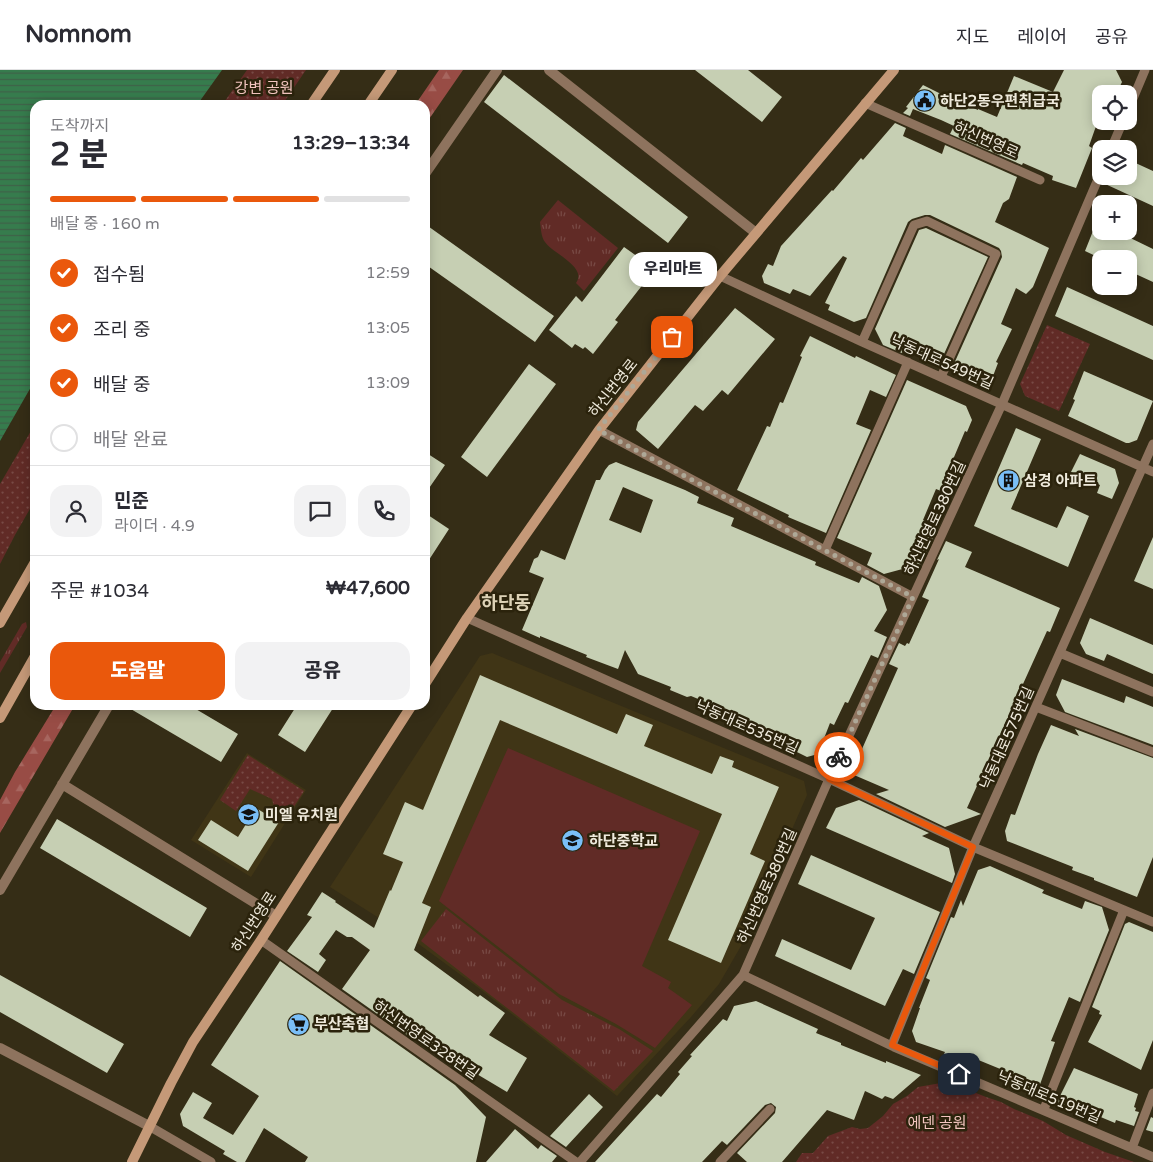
<!DOCTYPE html>
<html lang="ko">
<meta charset="utf-8">
<style>
:root{--surface:#fff;--page:#f2f2f3;--text:#2b2b33;--muted:#7c7c81;--line:#e1e1e2;--accent:#ea580c}
body{margin:0;font-family:"Varela Round","Noto Sans KR",sans-serif;background:var(--page);color:var(--text);height:100vh;display:flex;flex-direction:column;font-size:19px;white-space:nowrap}
*{box-sizing:border-box;margin:0}
p{font-size:16px;color:var(--muted)}
.icon{flex:none;width:28px;height:28px;fill:none;stroke:currentColor;stroke-width:2;stroke-linecap:round;stroke-linejoin:round}
.map{position:relative;flex:1;overflow:hidden}
.sheet{position:absolute;left:30px;top:30px;width:400px;height:610px;display:flex;flex-direction:column;background:var(--surface);border-radius:15px;box-shadow:0 2px 12px #0003}
.sheet>*{flex:none}
.tools{position:absolute;left:1092px;top:15px;display:grid;gap:10px}
.tools a{display:grid;place-items:center;width:45px;height:45px;border-radius:10px;background:var(--surface);box-shadow:0 2px 12px #0003;font-size:25px}
.pin{position:absolute;display:grid;place-items:center;width:42px;height:42px;color:#fff;margin:-21px;border-radius:10px;box-shadow:0 2px 8px #0006}
.courier{position:absolute;display:grid;place-items:center;width:50px;height:50px;margin:-25px;border:4px solid #ea580c;border-radius:50%;background:#fff;color:#222;box-shadow:0 1px 6px #0007}
.bubble{position:absolute;height:35px;border-radius:15px;background:var(--surface);box-shadow:0 2px 12px #0003;font-size:16px;font-weight:800;line-height:35px;text-align:center}
.headline em{font-style:normal;font-weight:800}
.headline div{display:flex;flex-direction:column-reverse}
.headline{display:flex;align-items:center;justify-content:space-between;height:85px;padding:0 20px}
h1{font-size:32px;font-weight:800;line-height:38px}
.bar{display:grid;grid-template-columns:repeat(4,1fr);gap:8px 5px;align-content:center;height:60px;padding:0 20px}
.bar i{height:6px;border-radius:4px;background:var(--line)}
.bar .on{background:var(--accent)}
.bar p{grid-column:span 4}
.line{display:flex;align-items:center;gap:12px;padding:0 20px;border-top:1px solid var(--line)}
.line div{flex:1}
.round{display:grid;place-items:center;flex:none;width:52px;height:52px;border-radius:15px;background:var(--page)}
ol{padding:0 20px;list-style:none}
li{display:flex;align-items:center;gap:15px;height:55px}
li p{margin-inline-start:auto}
li .icon{padding:5px;border-radius:50%;background:var(--accent);color:#fff;stroke-width:4}
li:last-child{color:var(--muted)}
li i{width:28px;height:28px;border:2px solid var(--line);border-radius:50%}
.primary-button{display:flex;gap:10px;margin-top:auto;padding:10px 20px}
.primary-button a{flex:1;height:58px;border-radius:15px;background:var(--accent);color:#fff;font-size:20px;font-weight:800;line-height:58px;text-align:center}
.primary-button a+a{background:var(--page);color:var(--text)}
header{display:flex;align-items:center;gap:30px;box-sizing:border-box;height:70px;padding:0 25px;background:var(--surface);border-bottom:1px solid var(--line)}
header strong{font-size:24px}
nav{display:flex;gap:28px;margin-inline-start:auto;font-size:18px}
.map>svg:first-child{display:block}
.built{fill:#403516}
.grass{fill:url(#grass-tufts)}
.forest{fill:url(#forest-firs)}
.park{fill:url(#park-dots)}
.garden{fill:#612b26}
.water{fill:url(#water-rules)}
.building{fill:#c6cfb3;fill-rule:evenodd}
.lines{fill:none;stroke-linecap:round;stroke-linejoin:round}
.lane{stroke:#8e735e;stroke-width:9}
.street{stroke:#8e735e;stroke-width:10}
.secondary{stroke:#c59978;stroke-width:10}
.done{stroke:#aea897;stroke-width:5;stroke-dasharray:0 9}
.route{stroke:#ea580c;stroke-width:6}
.labels{text-anchor:middle;stroke-width:5;stroke-linejoin:round;paint-order:stroke}
.park-label{font-size:15px;fill:#f3c5bf;stroke:#2b230c}
.poi-label{font-size:15px;font-weight:bold;fill:#efeadc;stroke:#2b230c;text-anchor:start}
.street-label{font-size:15px;fill:#efeadc;stroke:#2b230c}
.quarter-label{font-size:18px;font-weight:bold;fill:#ddd2b6;stroke:#2b230c}
</style>
<header>
<strong>Nomnom</strong>
<nav><a>지도</a><a>레이어</a><a>공유</a></nav>
</header>
<div class="map">
<svg width="1153" height="1092" viewBox="0 0 1153 1092">
<defs>
<pattern id="grass-tufts" width="24" height="20" patternUnits="userSpaceOnUse" patternTransform="scale(1.25)"><rect width="24" height="20" fill="#612b26"/><path d="M3 7l-1-3M5 7V3M7 7l1-3M15 17l-1-3M17 17v-4M19 17l1-3" fill="none" stroke="#784a45"/></pattern>
<pattern id="forest-firs" width="22" height="20" patternUnits="userSpaceOnUse" patternTransform="scale(1.25)"><rect width="22" height="20" fill="#984c45"/><path d="M5 1l3.5 6h-7zM16 11l3.5 6h-7z" fill="#a7665f"/></pattern>
<pattern id="park-dots" width="8" height="8" patternUnits="userSpaceOnUse" patternTransform="scale(1.25)"><rect width="8" height="8" fill="#612b26"/><path d="M2 2h.1M6 6h.1" fill="none" stroke="#784a45" stroke-width="1.8" stroke-linecap="round"/></pattern>
<pattern id="water-rules" width="6" height="5" patternUnits="userSpaceOnUse" patternTransform="scale(1.25)"><rect width="6" height="5" fill="#367c4d"/><path d="M0 2.5h6" fill="none" stroke="#3f6148"/></pattern>
</defs>
<rect width="100%" height="100%" fill="#352d16"/>
<path class="built" d="M492,583l312,128 3,14 -66,151 -22,38 -28,33 -74,79 -141,-110 -67,-49 -79,-50 150,-231z
M247,683l59,37 -55,87 -60,-37z"/>
<path class="grass" d="M558,130l60,48 -34,43 -8,-8c12,-16 -24,-30 -31,-41 -4,-5 -4,-14 -5,-20z
M26,552l1,5 -27,46v-11l22,-38z
M446,839l116,91 57,29 34,22 -39,40 -193,-150z"/>
<path class="forest" d="M439,0h24l-38,55v-20h-10z
M56,635h19l-75,128v-33l15,-28z"/>
<path class="park" d="M247,0h59l-24,35h-60z
M1047,255l43,19 -31,67 -34,-15 -5,-12z
M35,354v76l-20,35 -15,29v-80z
M248,685l56,36 -16,25 -12,-1 -4,-16 -22,-10 -14,22 -16,-11z
M941,1013l35,10 10,4 15,5 13,7 29,12 23,14 39,17 29,10h-338l6,-9h11l15,-17 24,-9 8,2 8,-1 15,-12 10,-12 14,-8 11,-9z"/>
<path class="garden" d="M508,678l192,83 -58,135 29,16 -3,6 24,17 -37,43 -39,-24 -57,-30 -120,-93z"/>
<path class="water" d="M0,0h222l-25,35h-162v275l-35,61z"/>
<path class="building" d="M695,0h53l34,27 -20,25z
M1064,0h52l6,12 -6,12h-15v18l-12,34 3,2 -16,40 -24,-8 1,-4 -30,-13 -1,2 -72,-31 4,-8 -13,-6 -28,-11 -3,7 -7,-3 5,-5 -2,-1 17,-22 26,13 29,12v-1l19,8 17,-41 39,16z
M504,5l184,142 -20,26 -184,-141z
M895,53l11,5 -3,8 39,18 3,-9 72,32 -8,22 -6,4 -8,19 54,26 -16,39 -7,7 -10,-6 -15,36 11,5 -16,33 2,1 -5,13 -15,4 -25,-14 49,-109 -1,-6 -2,-3 -69,-33h-5l-13,4 -4,3 -42,96 -12,4 -26,-12 2,-5 -5,-2 22,-45 -4,-2 -33,40 -17,-7 -3,5 -26,-11 -2,-7 6,-12 5,2 8,-20 51,-56 1,1 28,-33 2,2z
M1129,90l24,11v35l-50,-23 3,-7h23z
M425,154l129,92 -19,26 -110,-78z
M926,158l62,29 -44,97 -14,4 -25,-12 -3,7 -19,-8 -8,-16 44,-99z
M1093,161h23l37,18v33l-24,-11v-12h-27l-17,-8z
M624,177l31,22 -40,51 3,2 -25,32 -8,-7 -2,2 -8,-5 -3,4 -23,-18 27,-34 6,6z
M1067,217l86,39v34l-98,-44z
M735,238l40,31 -47,56 -6,-5 -19,21 -8,-6 -37,44 -22,-19 2,-8z
M810,266l45,22 1,-2 40,19 -10,22 -16,-7 -14,34 15,6 -45,103 -38,-16 1,-2 -52,-25 30,-64 3,1 10,-25 3,1 19,-46 -2,-1z
M529,294l27,20 -69,93 -26,-20z
M1084,301l69,30 -16,39 -8,3h-3l-58,-27 7,-16 -2,-1z
M907,310l59,26 6,14 -5,12 -2,-1 -16,38 1,1 -9,21 -5,-2 -13,31 3,2 -4,9 12,5 -13,28 -37,10 -17,-9 5,-12 -35,-15z
M1016,358l25,11 -30,70 46,19 10,-22 22,10 -21,51 -94,-41z
M425,382l20,13 -20,29z
M1080,384l35,15 4,14 -7,16 -15,-6 3,-8 -29,-13z
M616,392l69,28 14,7 -2,6 37,15 -3,8 85,36 -1,3 44,18 3,-6 17,9 8,24 -13,21 13,6 -9,21 -7,-3 -23,48 -3,-1 -11,23 -4,-2 -12,31 -11,3 -61,-30 2,-3 -34,-15 1,-3 -24,-10 -4,1 -17,-7 1,-3 -33,-13 -13,-24 -7,19 -32,-12 1,-2 -47,-19v2l-18,-8 22,-52 -15,-6 5,-13 4,-2 3,-7 24,10 31,-80h4l5,-10 4,-5zM623,417l30,13 -12,33 -32,-13z
M425,443l24,16 -24,37z
M1153,467v52l-19,-8z
M946,471l26,11 -7,15 95,41 -10,24 -3,-1 -80,177 14,6 -36,13 -69,-33 13,-4 -35,-15 -8,-17 2,-4 10,4 40,-90 -9,-4 10,-21 6,3 2,-3 2,1 20,-44 -7,-3 17,-38 -2,1z
M1090,548l63,27v29l-46,-20 -3,7 -18,-7 -6,-11z
M480,605l137,59 9,-20 27,11 -9,21 68,28 8,-18 14,5 -2,6 47,20 -29,67 15,7 -44,102 -53,-23 54,-126 -222,-94 -78,183 9,4 -17,43 64,47 2,-2 25,18 -16,22 38,23 -20,34 -99,-59 -1,2 3,2 -68,-48 28,-39 -18,-13h-5l-11,-7 -17,24 7,6 -8,12 -31,-21 25,-34 -5,-2 15,-23 14,9 -1,1 39,26 16,-38 1,1 12,-29 -20,-8 22,-52 18,8z
M1062,609l62,24 2,-7 27,11v38l-88,-33 -9,-17z
M124,635h65l49,29 -17,28z
M297,635h38l-30,47 -27,-17z
M1051,655l28,11 -4,-7 78,29v99l-16,40 -43,-17v-2l-22,-8 1,-3 -66,-26 -2,-10 6,-17 4,1 23,-61z
M859,730l70,33 -7,3 27,12 6,26 -3,9 -126,-55 10,-20z
M256,738l23,14 -31,49 -50,-31 13,-20 27,17z
M57,749l150,89 -17,29 -150,-89z
M811,785l129,57 -26,62 -11,-5 -18,37 -110,-50 7,-17 69,31 24,-52 -77,-34z
M990,796l54,24 -2,3 40,16 3,-8 17,6 7,23 -29,72 -11,-5 -18,44 4,1 -18,51 -25,-9 3,-9 -44,-18 -2,6 -25,-9 1,-2 -29,-10 -4,-11 8,-23h-1l11,-28 -4,-2 25,-61 3,1 7,-18 2,6 15,-36z
M1129,852l24,10v108l-12,30 -53,-28 14,-27 -3,-1 1,-3 -8,-4 33,-83z
M280,891l175,124 31,32 -10,45h-171l3,-5 -44,-29 -19,34h-8l-14,-8 2,-3 -42,-25 -3,-12 13,-22 19,11 -9,15 30,17 26,-39 -48,-31z
M0,905l124,69 -17,29 -107,-61z
M756,931l62,28 -2,4 25,10v2l45,18v-2l35,14 -28,24 -8,-3 -3,3 -17,-8 -11,29 -27,-10 -45,52h-35l-10,-9 38,-40 1,-6 -5,-4 -6,2 -38,40 -5,-4 -20,21h-107l62,-68 4,3 19,-23 -2,-2 14,-16 -2,-1 33,-36 4,2 7,-15z
M1074,998l64,26 -4,13 2,1 -1,3 4,1 -5,14 -18,-6 -1,3 -24,-10 -1,2 -33,-13z
M589,1024l14,13 -37,40 -16,-11z
M1151,1047l2,1v14l-7,-2z
M515,1059l23,20 3,-4 16,11 -5,6h-66z"/>
<g class="lines">
<path class="lane" d="M865,33l175,77
M1129,38l16,-38
M1111,79l12,-28
M720,206l142,66 291,130
M862,272l52,-117 13,-4 69,33 -55,123
M599,360l314,167
M825,480l83,-188
M467,548l362,161 144,68 180,75
M1060,583l93,39
M1036,637l117,45
M261,870l315,222
M743,905l151,72 259,110
M892,975l81,-198 180,-403
M1044,1039l80,-199
M149,1056l62,36
M1132,1078l21,-55
M580,1092l163,-187 86,-196 173,-375 99,-232
M720,1092l50,-53"/>
<path class="street" d="M549,0l207,163
M425,104l72,-104
M62,714l214,132
M0,820l109,-185
M0,978l149,78"/>
<path class="secondary" d="M311,35l24,-35
M368,35l24,-35
M0,553l35,-61
M425,614l42,-66 132,-188 121,-154 174,-206
M0,648l35,-62
M132,1092l39,-79 22,-41 68,-102 151,-235"/>
</g>
<g class="lines">
<path class="done" d="M672,267l-74,93 315,167 -74,160"/>
<path class="route" d="M839,687l-10,22 144,68 -81,198 67,29"/>
</g>
<defs>
<symbol id="civic-disc" viewBox="-11 -11 22 22"><circle r="9.5" fill="#7abff8" stroke="#2b230c"/><path d="M-.6-6.5H3V-4.5H.6V-3L4-1V1h2V6H-6V1h2V-1L-.6-3ZM-1.2 2.5V6h2.4V2.5Z" fill="#111"/></symbol>
<symbol id="building-disc" viewBox="-11 -11 22 22"><circle r="9.5" fill="#7abff8" stroke="#2b230c"/><path d="M-4-6H4V6H1V3H-1V6H-4ZM-2.5-4.3h1.7v1.8h-1.7ZM.8-4.3h1.7v1.8H.8ZM-2.5-1h1.7V.8h-1.7ZM.8-1h1.7V.8H.8Z" fill="#111"/></symbol>
<symbol id="school-disc" viewBox="-11 -11 22 22"><circle r="9.5" fill="#7abff8" stroke="#2b230c"/><path d="M0-5L7-2L0 1L-7-2ZM-4 1L0 2.5L4 1V4Q0 6-4 4Z" fill="#111"/></symbol>
<symbol id="supermarket-disc" viewBox="-11 -11 22 22"><circle r="9.5" fill="#7abff8" stroke="#2b230c"/><path d="M-6-5.5h2.5l.6 2H6L4.5 2H-2.5L-4.4-4H-6ZM-1.5 3.2a1.3 1.3 0 1 0 .1 0ZM3 3.2a1.3 1.3 0 1 0 .1 0Z" fill="#111"/></symbol>
</defs>
<g fill-rule="evenodd">
<use href="#civic-disc" x="912" y="18" width="25" height="25"/>
<use href="#building-disc" x="996" y="398" width="25" height="25"/>
<use href="#school-disc" x="236" y="732" width="25" height="25"/>
<use href="#school-disc" x="560" y="758" width="25" height="25"/>
<use href="#supermarket-disc" x="286" y="942" width="25" height="25"/>
</g>
<g class="labels">
<g class="park-label">
<text x="264" y="23">강변 공원</text>
<text x="937" y="1058">에덴 공원</text>
</g>
<g class="poi-label">
<text x="940" y="36">하단2동우편취급국</text>
<text x="1024" y="416">삼경 아파트</text>
<text x="265" y="750">미엘 유치원</text>
<text x="589" y="776">하단중학교</text>
<text x="314" y="959">부산축협</text>
</g>
<g class="street-label">
<text transform="translate(986 70) rotate(24)" y="5">하신번영로</text>
<text transform="translate(942 292) rotate(24)" y="5">낙동대로549번길</text>
<text transform="translate(613 318) rotate(-52)" y="5">하신번영로</text>
<text transform="translate(935 448) rotate(-65)" y="5">하신번영로380번길</text>
<text transform="translate(747 657) rotate(24)" y="5">낙동대로535번길</text>
<text transform="translate(1007 668) rotate(-66)" y="5">낙동대로575번길</text>
<text transform="translate(767 816) rotate(-66)" y="5">하신번영로380번길</text>
<text transform="translate(254 852) rotate(-57)" y="5">하신번영로</text>
<text transform="translate(426 970) rotate(35)" y="5">하신번영로328번길</text>
<text transform="translate(1049 1027) rotate(23)" y="5">낙동대로519번길</text>
</g>
<g class="quarter-label">
<text x="506" y="539">하단동</text>
</g>
</g>
</svg>
<div class="tools">
<a><svg class="icon" aria-label="locate" viewBox="0 0 24 24"><circle cx="12" cy="12" r="6"/><path d="M12 2v4M12 18v4M2 12h4M18 12h4"/></svg></a>
<a><svg class="icon" aria-label="layers" viewBox="0 0 24 24"><path d="M12 4l9 5-9 5-9-5zM3 14l9 5 9-5"/></svg></a>
<a>+</a>
<a>−</a>
</div>
<div class="pin" style="left:672px;top:267px;background:#ea580c"><svg class="icon" aria-label="bag" viewBox="0 0 24 24"><path d="M5 8h14l-1 12H6zM9 8a3 3 0 0 1 6 0"/></svg></div>
<div class="pin" style="left:959px;top:1004px;background:#1f2937"><svg class="icon" aria-label="home" viewBox="0 0 24 24"><path d="M3 11l9-7 9 7M6 9v11h12V9"/></svg></div>
<div class="courier" style="left:839px;top:687px"><svg class="icon" aria-label="bike" viewBox="0 0 24 24"><circle cx="6" cy="16" r="4"/><circle cx="18" cy="16" r="4"/><path d="M6 16l4-8h5l3 8M10 8l3 8H6M13 5h3"/></svg></div>
<div class="bubble" style="left:629px;top:182px;width:88px">우리마트</div>
<section class="sheet">
<div class="headline"><div><h1>2 분</h1><p>도착까지</p></div><em>13:29–13:34</em></div>
<div class="bar"><i class="on"></i><i class="on"></i><i class="on"></i><i></i><p>배달 중 · 160 m</p></div>
<ol>
<li><svg class="icon" aria-label="check" viewBox="0 0 24 24"><path d="M5 12l5 5 9-10"/></svg>접수됨<p>12:59</p></li>
<li><svg class="icon" aria-label="check" viewBox="0 0 24 24"><path d="M5 12l5 5 9-10"/></svg>조리 중<p>13:05</p></li>
<li><svg class="icon" aria-label="check" viewBox="0 0 24 24"><path d="M5 12l5 5 9-10"/></svg>배달 중<p>13:09</p></li>
<li><i></i>배달 완료</li>
</ol>
<div class="line" style="height:90px"><a class="round"><svg class="icon" aria-label="person" viewBox="0 0 24 24"><circle cx="12" cy="8" r="4"/><path d="M4 21q1-7 8-7t8 7"/></svg></a><div><b>민준</b><p>라이더 · 4.9</p></div><a class="round"><svg class="icon" aria-label="chat" viewBox="0 0 24 24"><path d="M4 5h16v11H9l-5 4z"/></svg></a><a class="round"><svg class="icon" aria-label="phone" viewBox="0 0 24 24"><path d="M5 4h4l2 5-3 2q2 4 5 5l2-3 5 2v4C11 20 4 13 5 4z"/></svg></a></div>
<div class="line" style="height:65px"><div>주문 #1034</div><b>₩47,600</b></div>
<div class="primary-button"><a>도움말</a><a>공유</a></div>
</section>
</div>
